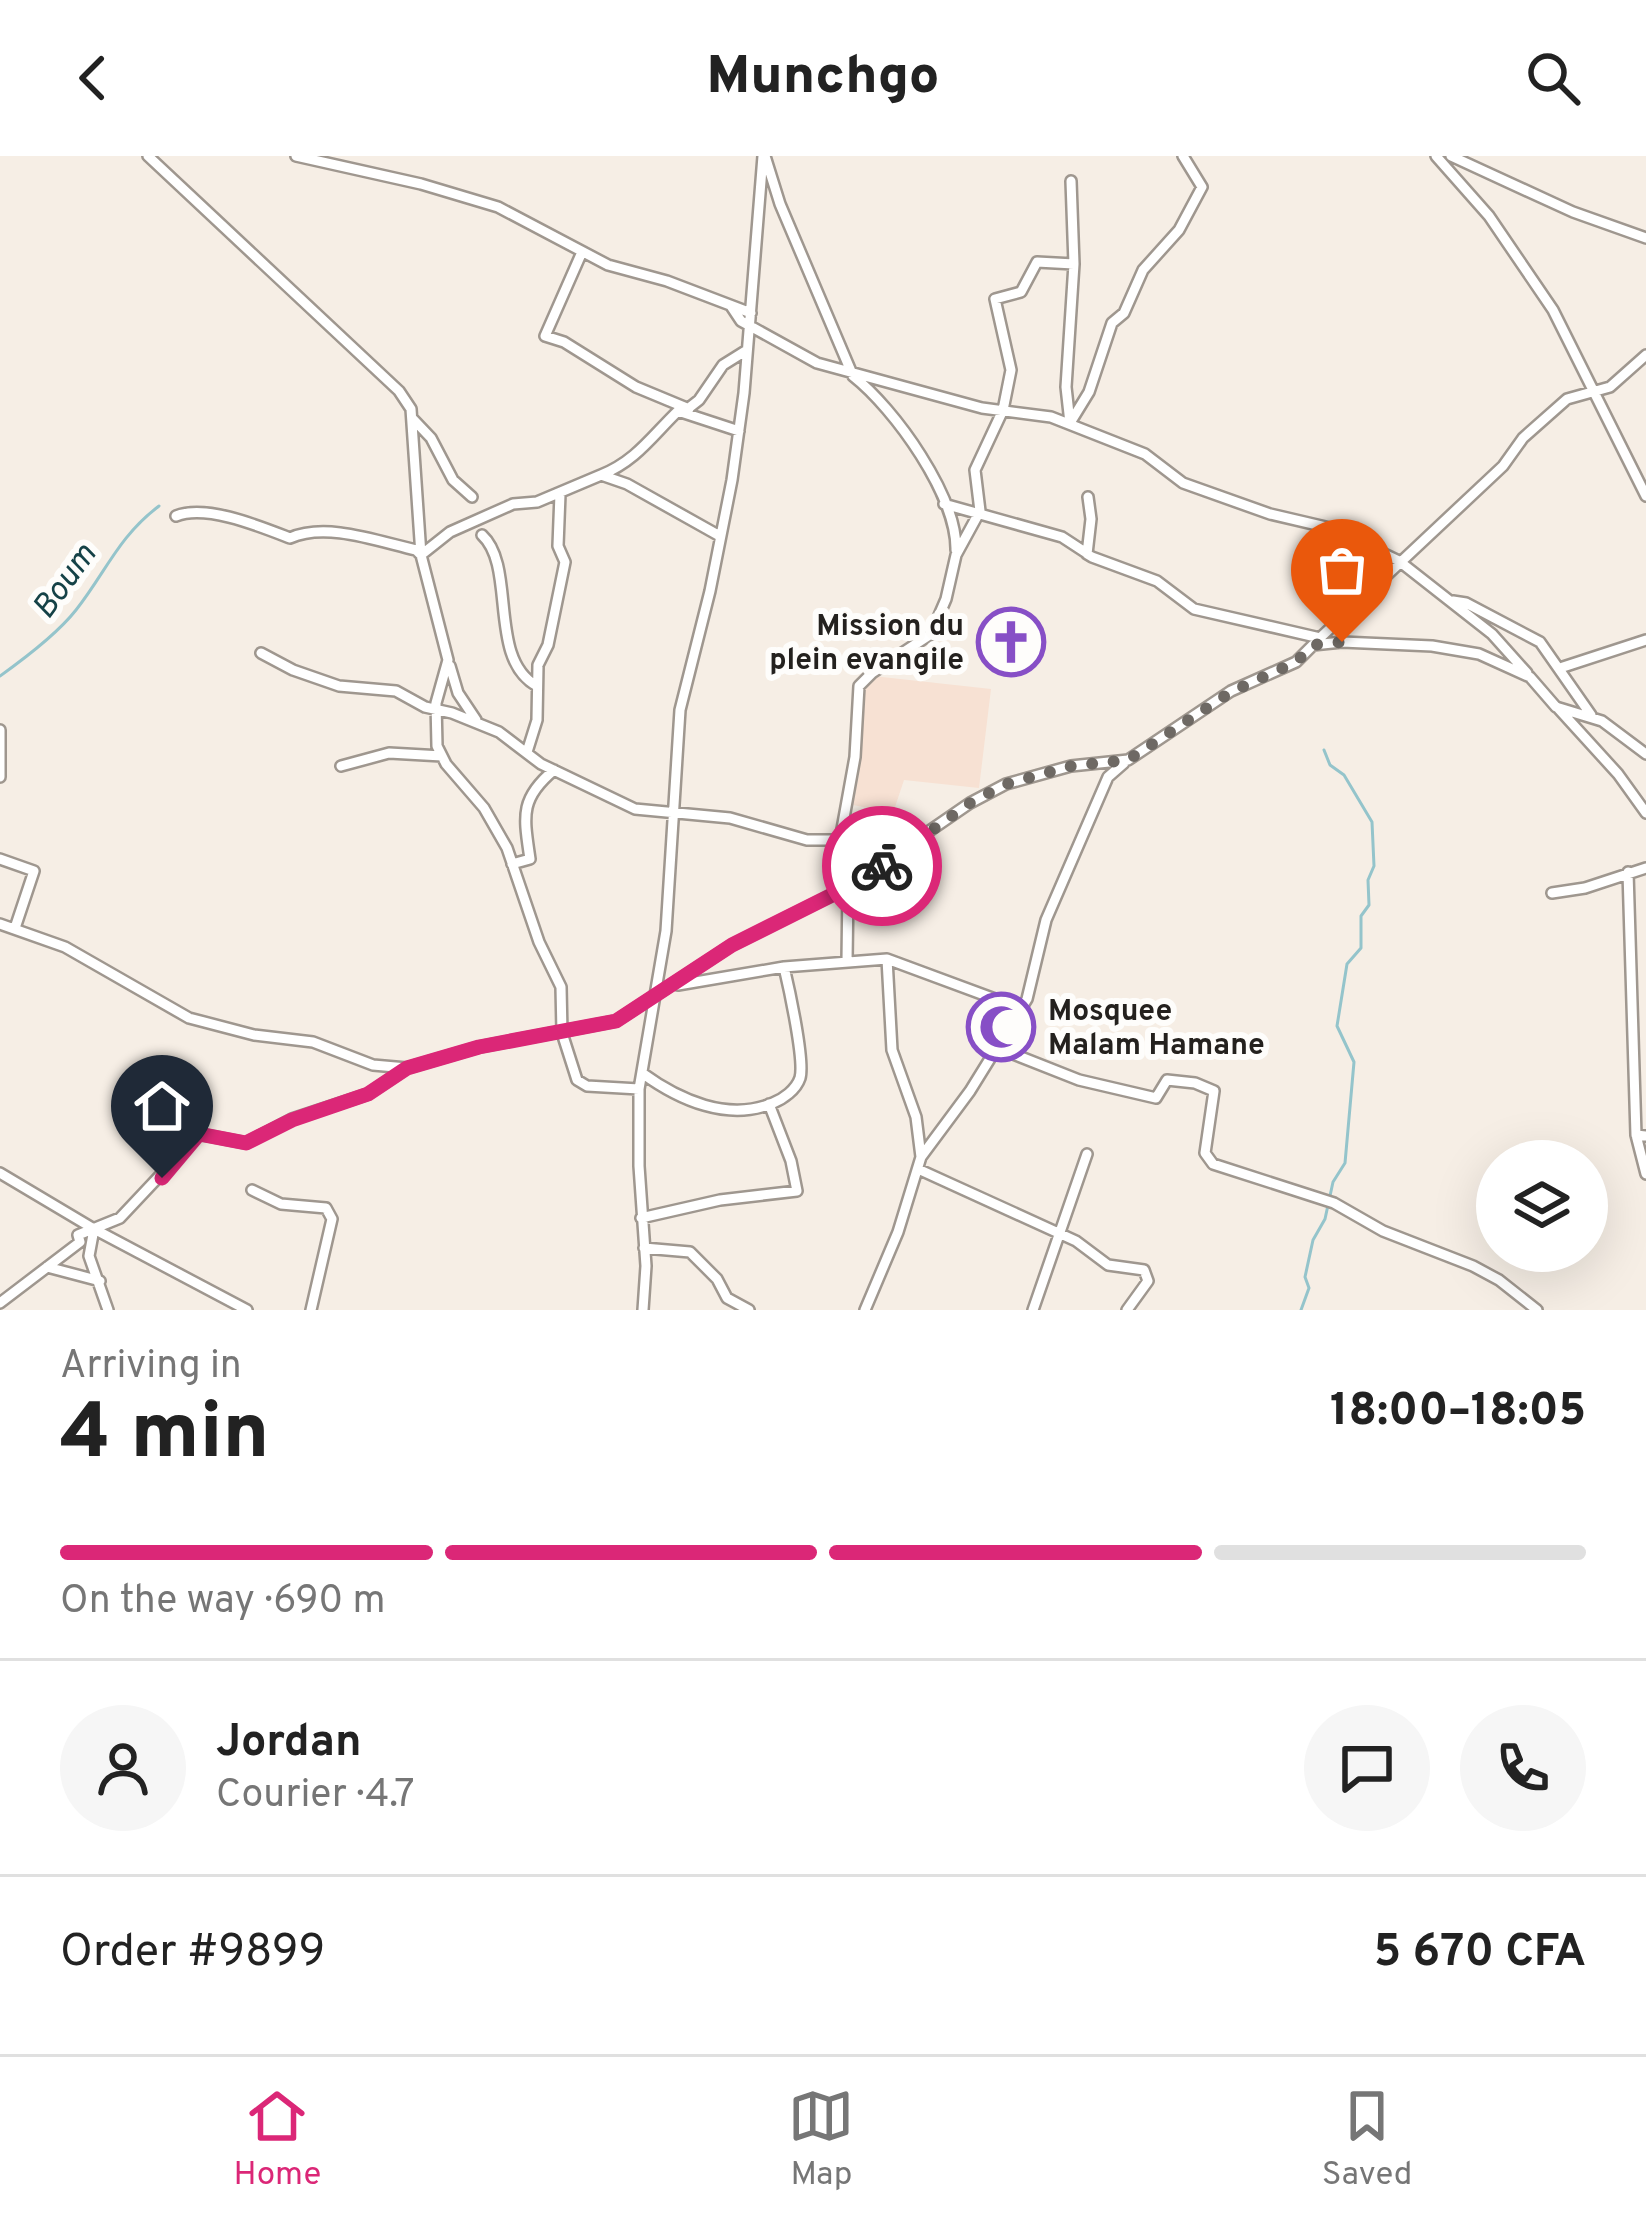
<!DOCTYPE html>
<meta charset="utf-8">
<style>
:root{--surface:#fff;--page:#f6f6f6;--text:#222;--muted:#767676;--line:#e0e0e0;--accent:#db2777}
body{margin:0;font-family:Overpass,sans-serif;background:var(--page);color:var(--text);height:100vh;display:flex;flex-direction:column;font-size:45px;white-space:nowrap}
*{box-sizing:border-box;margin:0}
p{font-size:39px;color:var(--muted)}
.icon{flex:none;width:66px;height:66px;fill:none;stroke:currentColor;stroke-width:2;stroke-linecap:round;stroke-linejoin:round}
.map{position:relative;height:1154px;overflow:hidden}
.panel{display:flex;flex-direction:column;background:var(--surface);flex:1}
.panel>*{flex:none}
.controls{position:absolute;left:1476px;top:984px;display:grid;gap:24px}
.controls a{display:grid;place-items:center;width:132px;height:132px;border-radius:50%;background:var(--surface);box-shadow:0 12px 48px #0002;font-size:60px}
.pin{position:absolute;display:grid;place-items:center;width:102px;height:102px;color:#fff;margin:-123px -51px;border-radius:50% 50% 50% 0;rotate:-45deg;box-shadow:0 0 12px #0007}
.pin .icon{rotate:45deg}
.courier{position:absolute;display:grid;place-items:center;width:120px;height:120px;margin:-60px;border:9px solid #db2777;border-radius:50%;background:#fff;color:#222;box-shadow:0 3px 15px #0007}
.headline em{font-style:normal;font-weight:800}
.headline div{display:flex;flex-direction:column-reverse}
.headline{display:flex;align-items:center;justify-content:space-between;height:204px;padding:0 60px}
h1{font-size:78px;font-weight:800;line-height:90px}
.bar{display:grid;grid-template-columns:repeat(4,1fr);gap:18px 12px;align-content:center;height:144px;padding:0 60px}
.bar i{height:15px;border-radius:9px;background:var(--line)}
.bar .selected{background:var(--accent)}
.bar p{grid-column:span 4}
.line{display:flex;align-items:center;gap:30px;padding:0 60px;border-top:3px solid var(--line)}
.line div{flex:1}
.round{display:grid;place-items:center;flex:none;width:126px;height:126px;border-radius:63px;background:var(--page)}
header{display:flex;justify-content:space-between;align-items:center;height:156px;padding:0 60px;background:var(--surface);font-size:54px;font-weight:800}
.tab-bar{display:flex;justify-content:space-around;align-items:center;height:168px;border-top:3px solid var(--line);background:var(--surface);font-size:33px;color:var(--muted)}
.tab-bar a{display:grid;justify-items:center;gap:6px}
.tab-bar .selected{color:var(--accent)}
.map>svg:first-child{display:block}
.education{fill:#f7e1d3}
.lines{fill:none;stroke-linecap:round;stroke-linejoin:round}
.stream{stroke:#94c4cb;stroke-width:3}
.minor-casing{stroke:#9f978f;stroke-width:14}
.minor{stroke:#fff;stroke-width:9}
.done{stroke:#6e6964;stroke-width:12;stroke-dasharray:0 21.6}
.route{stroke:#db2777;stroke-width:15}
.labels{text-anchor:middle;stroke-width:12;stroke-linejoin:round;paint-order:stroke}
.poi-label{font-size:30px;font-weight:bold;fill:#24211e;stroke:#fefdfb;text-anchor:end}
.water-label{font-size:33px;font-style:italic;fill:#154247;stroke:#fefdfb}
</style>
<header><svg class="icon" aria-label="back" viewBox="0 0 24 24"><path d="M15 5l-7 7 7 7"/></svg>Munchgo<svg class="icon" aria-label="search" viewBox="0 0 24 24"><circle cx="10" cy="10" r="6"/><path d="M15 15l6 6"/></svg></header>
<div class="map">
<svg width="1646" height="1154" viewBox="0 0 1646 1154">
<rect width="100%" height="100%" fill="#f6eee5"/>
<path class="education" d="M873,520l118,13 -12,99 -75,-8 -11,33 -40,-8 6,-30 2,-83z"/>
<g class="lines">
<path class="stream" d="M0,520c28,-20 58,-43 76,-66 30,-38 42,-73 83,-104
M1301,1154l8,-22 -4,-11 8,-37 12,-21 8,-37 12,-19 9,-101 -17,-36 10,-62 14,-16v-32l8,-11 -1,-25 6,-14 -2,-44 -28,-47 -14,-10 -6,-15"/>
<defs>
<path id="minor" d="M148,0l251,235 12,18 10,146 27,105 -12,43 1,43 9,18 38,44 23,40 32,94 22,45 1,46 15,47 10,6 52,3
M296,0l125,28 77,23 110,58 59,16 84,32
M765,0l15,48 73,172c42,33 104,120 103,174
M1436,0l53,60 64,94 93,186
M1451,0l122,56 73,26
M582,96l-37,84 19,6 72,45 53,22
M731,150l10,15 76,42 165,45 69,9 94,37 38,29 87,31 60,14 69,33 93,73 35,39
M685,255l14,-11 24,-35 24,-15
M412,262l19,20 22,42 19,17
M1070,267l19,-31 23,-69 12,-10 19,-43 36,-40 23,-43 -19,-31
M1070,267l-4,-36 8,-123 -3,-83
M601,319c35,-14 51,-39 77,-64l61,20
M1088,341l3,22 -4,35 5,3 65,24 37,28 126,29
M944,348l118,33 26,17
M176,360c30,-12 83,10 114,22 36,-16 87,3 126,12l5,5 29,-23 63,-28 24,-2 64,-27 26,9 91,51
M482,379c35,32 5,124 55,151
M1453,445l13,2 74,39 51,73
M1322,480l181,-170 20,-28 44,-39 43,-12 36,-32
M261,497l32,17 46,16 57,5 29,16 27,6 47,19 42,32 94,45 95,9 77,22h108
M450,510l8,27 18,27
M1560,512l86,-28
M1557,551l61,67 28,39
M0,574v47
M527,596l10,-32 1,-55 10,-20 17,-83 -7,-16 2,-52
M341,610l48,-13 53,3
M840,684l15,-83 4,-71 13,-13 59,-39 15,-35 10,-44 24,-44 -5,-41 28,-60 8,-40 -16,-71 26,-7 16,-30 37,2
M0,703l34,12 -19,57
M512,708l18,-5c-6,-42 -11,-60 24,-89
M1628,716l8,263 10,1
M1552,737l33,-5 61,-20
M0,768l65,23 124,71 65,17 59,7 60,23 34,3 72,-21 137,-26 116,-76 116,-58 122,-84 36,-19 65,-18 57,-6 103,-69 65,-29 17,-17 29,-3 90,4 47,8 51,23 26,30 46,14 44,33
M887,803l135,50
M847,805l1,-74
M678,829l106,-18 103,-8 5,91 24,67 5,40
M998,892l81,32 77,18 11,-18 28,3 19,8 -9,62 8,11 121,39 49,28 90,35 26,14 38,30
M642,917c37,27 86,49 131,30 10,-4 23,-13 27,-25 5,-17 -11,-90 -16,-111
M1636,979l10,39
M918,1013l158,72 32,24 36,5 4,11 -21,29
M0,1017l94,56 153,81
M252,1034l29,14 45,4 6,11 -21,91
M641,1062l79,-18 77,-9 -6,-30 -22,-57
M94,1073l-5,27 19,54
M644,1092l46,4 27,27 10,19 22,12
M47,1111l53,14
M0,1147l80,-61 -2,-7 42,-17 79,-84 47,9 46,-24 76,-25 39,-26
M643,1154l3,-44 -7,-100v-77l27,-158 14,-221 30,-119 22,-111 12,-87 19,-237
M865,1154l33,-78 23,-75 49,-66 57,-92 19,-79 62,-143 16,-14
M1033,1154l54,-156"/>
</defs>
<use href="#minor" class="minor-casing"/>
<use href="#minor" class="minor"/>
</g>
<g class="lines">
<path class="done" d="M882,710l88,-63 36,-19 66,-18 56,-6 103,-68 65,-30 17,-17 29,-3"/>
<path class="route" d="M162,1022l37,-44 47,9 46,-23 76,-26 39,-26 72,-21 137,-26 116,-76 116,-58 34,-21"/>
</g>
<defs>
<symbol id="church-ring" viewBox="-11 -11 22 22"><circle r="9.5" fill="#fefdfb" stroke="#874fc6" stroke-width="1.5"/><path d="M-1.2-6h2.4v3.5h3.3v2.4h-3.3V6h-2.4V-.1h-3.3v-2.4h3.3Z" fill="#874fc6"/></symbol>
<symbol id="mosque-ring" viewBox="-11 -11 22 22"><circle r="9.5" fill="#fefdfb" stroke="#874fc6" stroke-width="1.5"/><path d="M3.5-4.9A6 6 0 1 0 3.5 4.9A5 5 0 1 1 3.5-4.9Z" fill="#874fc6"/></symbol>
</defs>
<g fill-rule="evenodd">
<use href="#church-ring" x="973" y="448" width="76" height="76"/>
<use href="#mosque-ring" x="963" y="833" width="76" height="76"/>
</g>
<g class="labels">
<g class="poi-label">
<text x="964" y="479">Mission du<tspan x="964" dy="34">plein evangile</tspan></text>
<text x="1048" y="864" text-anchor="start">Mosquee<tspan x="1048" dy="34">Malam Hamane</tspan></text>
</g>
<g class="water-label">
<text transform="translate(63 424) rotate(-54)" y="12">Boum</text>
</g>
</g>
</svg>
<div class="controls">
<a><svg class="icon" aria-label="layers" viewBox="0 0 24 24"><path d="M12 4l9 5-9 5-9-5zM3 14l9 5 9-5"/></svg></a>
</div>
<div class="pin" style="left:1342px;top:486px;background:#ea580c"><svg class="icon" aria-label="bag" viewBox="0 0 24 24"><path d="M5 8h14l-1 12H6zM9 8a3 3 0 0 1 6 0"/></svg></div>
<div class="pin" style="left:162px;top:1022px;background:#1f2937"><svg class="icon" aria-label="home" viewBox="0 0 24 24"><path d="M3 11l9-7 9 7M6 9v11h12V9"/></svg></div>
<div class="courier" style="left:882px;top:710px"><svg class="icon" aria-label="bike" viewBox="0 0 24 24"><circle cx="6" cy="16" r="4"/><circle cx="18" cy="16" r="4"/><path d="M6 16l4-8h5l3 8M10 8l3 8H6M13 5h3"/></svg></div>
</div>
<section class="panel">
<div class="headline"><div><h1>4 min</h1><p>Arriving in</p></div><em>18:00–18:05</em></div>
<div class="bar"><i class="selected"></i><i class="selected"></i><i class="selected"></i><i></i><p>On the way · 690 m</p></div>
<div class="line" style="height:216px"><a class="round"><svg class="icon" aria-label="person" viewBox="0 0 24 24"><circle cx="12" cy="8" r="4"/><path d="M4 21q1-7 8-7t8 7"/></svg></a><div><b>Jordan</b><p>Courier · 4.7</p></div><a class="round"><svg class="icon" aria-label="chat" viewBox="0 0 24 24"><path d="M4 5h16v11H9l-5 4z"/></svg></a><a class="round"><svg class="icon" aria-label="phone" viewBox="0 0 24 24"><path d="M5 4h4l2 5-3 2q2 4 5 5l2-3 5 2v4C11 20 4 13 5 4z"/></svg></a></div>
<div class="line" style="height:156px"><div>Order #9899</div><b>5 670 CFA</b></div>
</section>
<nav class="tab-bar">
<a class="selected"><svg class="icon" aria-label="home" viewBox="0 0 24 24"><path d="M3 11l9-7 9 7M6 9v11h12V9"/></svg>Home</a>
<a><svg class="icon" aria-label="map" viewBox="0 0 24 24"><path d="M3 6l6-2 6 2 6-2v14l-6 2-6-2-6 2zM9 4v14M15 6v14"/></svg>Map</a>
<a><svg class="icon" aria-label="saved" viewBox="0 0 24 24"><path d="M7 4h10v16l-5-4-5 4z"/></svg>Saved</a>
</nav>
